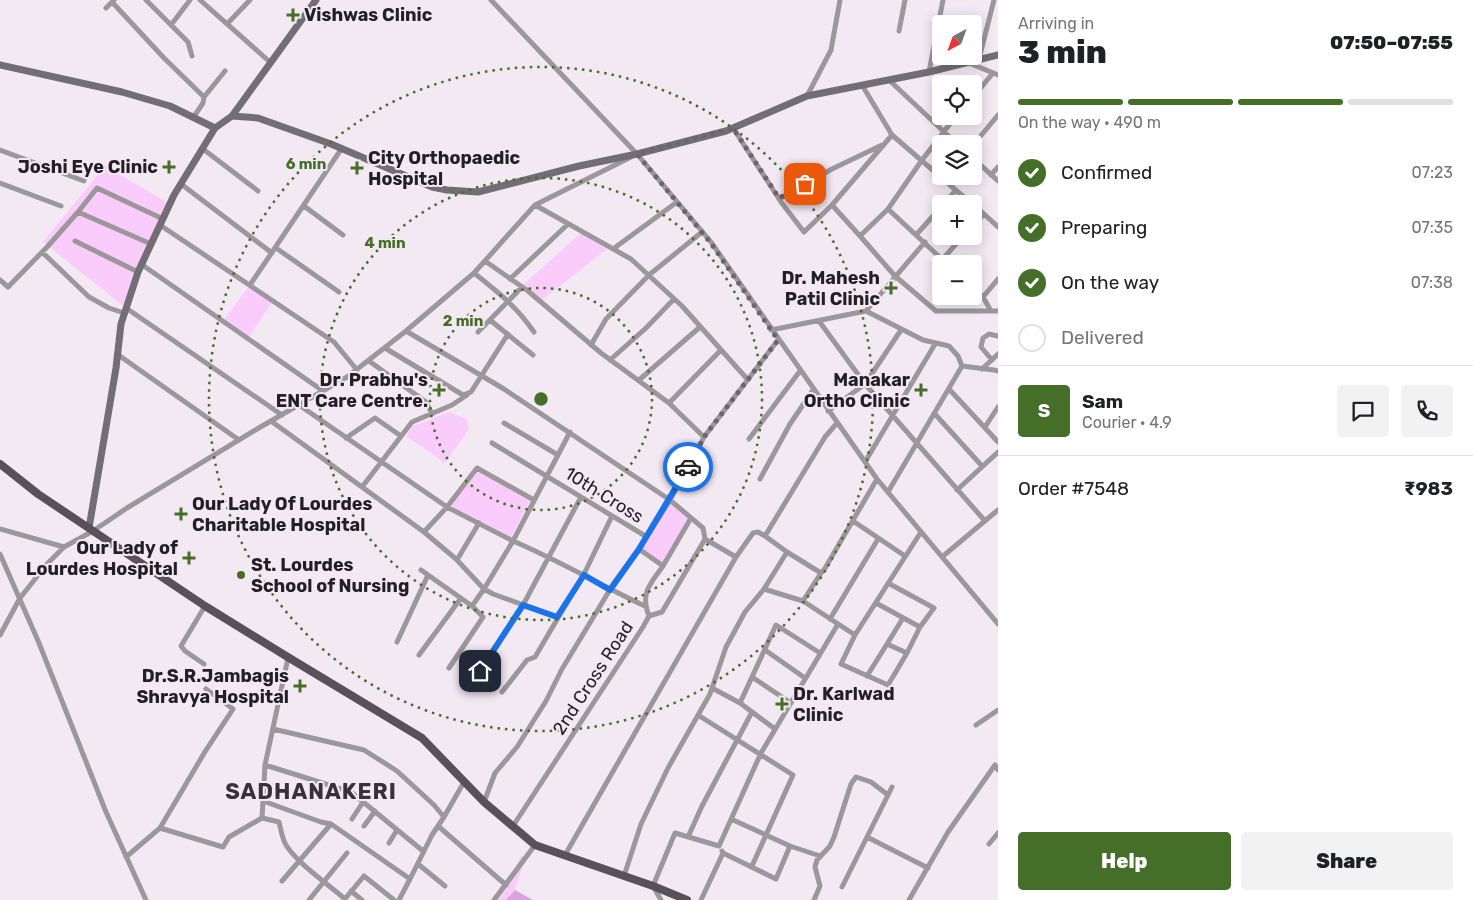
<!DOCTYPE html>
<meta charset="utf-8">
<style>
:root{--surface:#fff;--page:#f2f2f2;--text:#202124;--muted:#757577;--line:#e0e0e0;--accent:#456e29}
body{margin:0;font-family:Rubik,sans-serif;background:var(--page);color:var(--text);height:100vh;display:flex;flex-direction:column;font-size:19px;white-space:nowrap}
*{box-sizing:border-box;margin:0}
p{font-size:16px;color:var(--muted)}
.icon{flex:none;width:28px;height:28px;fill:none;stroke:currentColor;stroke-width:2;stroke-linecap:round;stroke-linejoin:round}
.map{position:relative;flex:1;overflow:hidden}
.details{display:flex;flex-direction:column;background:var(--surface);width:475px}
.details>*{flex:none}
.needle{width:32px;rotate:221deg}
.tools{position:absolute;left:932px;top:15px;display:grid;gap:10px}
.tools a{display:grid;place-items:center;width:50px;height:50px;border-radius:5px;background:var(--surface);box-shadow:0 2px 12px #0003;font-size:25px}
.pin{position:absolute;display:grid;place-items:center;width:42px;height:42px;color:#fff;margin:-21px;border-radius:10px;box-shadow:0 2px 8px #0006}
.courier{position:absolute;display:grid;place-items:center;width:50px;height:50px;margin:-25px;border:4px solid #1a73e8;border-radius:50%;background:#fff;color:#222;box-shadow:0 1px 6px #0007}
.headline em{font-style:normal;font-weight:800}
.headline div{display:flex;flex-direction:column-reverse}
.headline{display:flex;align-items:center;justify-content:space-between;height:85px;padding:0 20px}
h1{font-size:32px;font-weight:800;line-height:38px}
.bar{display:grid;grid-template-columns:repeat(4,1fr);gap:8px 5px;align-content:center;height:60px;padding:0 20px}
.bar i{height:6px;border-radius:4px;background:var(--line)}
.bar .current{background:var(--accent)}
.bar p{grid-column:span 4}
.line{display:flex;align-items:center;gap:12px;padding:0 20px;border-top:1px solid var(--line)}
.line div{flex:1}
.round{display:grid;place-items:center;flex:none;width:52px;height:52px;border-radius:5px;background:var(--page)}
ol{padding:0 20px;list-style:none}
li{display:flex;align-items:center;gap:15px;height:55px}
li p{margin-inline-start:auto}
li .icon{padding:5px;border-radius:50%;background:var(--accent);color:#fff;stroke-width:4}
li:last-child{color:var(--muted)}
li i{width:28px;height:28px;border:2px solid var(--line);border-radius:50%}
.primary-button{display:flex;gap:10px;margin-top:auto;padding:10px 20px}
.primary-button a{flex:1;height:58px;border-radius:5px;background:var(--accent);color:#fff;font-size:20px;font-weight:800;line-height:58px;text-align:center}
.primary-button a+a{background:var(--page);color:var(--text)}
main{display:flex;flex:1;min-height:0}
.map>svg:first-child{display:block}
.green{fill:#faccfb}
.water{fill:#dca2df}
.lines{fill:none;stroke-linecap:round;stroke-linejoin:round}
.street{stroke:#9b979b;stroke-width:5}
.secondary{stroke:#736e74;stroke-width:7}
.primary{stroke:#585158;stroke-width:8}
.done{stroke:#6c666c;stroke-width:5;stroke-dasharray:0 9}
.route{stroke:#1a73e8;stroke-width:6}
.ring{fill:none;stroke:#456e29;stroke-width:2.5;stroke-dasharray:2.5 5}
.poi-dot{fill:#456e29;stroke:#f3e9f3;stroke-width:2}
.labels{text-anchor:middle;stroke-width:4;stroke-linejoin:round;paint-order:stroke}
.poi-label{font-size:18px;font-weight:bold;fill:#231f23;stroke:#f3e9f3;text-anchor:end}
.street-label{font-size:18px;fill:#231f23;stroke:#f3e9f3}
.district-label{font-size:22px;font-weight:bold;letter-spacing:1px;fill:#393139;stroke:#f3e9f3}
.centre{fill:#456e29;stroke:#f3e9f3;stroke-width:2.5}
.ring-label{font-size:15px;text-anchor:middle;font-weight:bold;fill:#456e29;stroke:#f3e9f3;stroke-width:4;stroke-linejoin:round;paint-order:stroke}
</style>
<main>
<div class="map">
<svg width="998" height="900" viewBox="0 0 998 900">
<rect width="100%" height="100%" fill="#f3e9f3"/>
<path class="green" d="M105,166l65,38 -44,104 -83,-66z
M581,233l26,16 -66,52 -18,-16z
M250,285l23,16 -25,37 -25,-17z
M449,412l18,7 2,10 -24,34 -39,-27 7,-10z
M478,471l52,30 -19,36 -60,-31z
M670,500l21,18 -28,48 -24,-17z
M521,856l4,2 -10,32 -9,10h-8z"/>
<path class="water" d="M515,890l18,10h-27z"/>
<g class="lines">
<path class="street" d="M146,0l42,42 4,14
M200,0l71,63
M491,0l146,154 74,88 166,237 121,145
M112,2l52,56 40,39
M106,8l8,-8
M227,24l23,-24
M171,25l19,-25
M899,31l6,-31
M979,59l15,-59
M969,63l29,12
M929,72l14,-72
M889,80l68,64
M807,96l24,-46 9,-50
M974,96l19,-23
M193,118l10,-15 1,-6 21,-26
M733,128l48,74 23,30 28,-27 60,-70 -30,-50
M892,135l80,69
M974,144l24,-29
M203,149l55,42
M0,150l84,31
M631,157l-96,48 -61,68 -68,58 98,58 166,111 33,28 2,11 31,18
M974,159l24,22
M991,175l7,-8
M0,183l61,23
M181,184l91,69
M779,199l53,-30 50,-24
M944,204l12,-14
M535,205l96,54 51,47 66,74
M832,205l28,31 28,-27 34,-49 34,-44
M974,205l24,22
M304,206l39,29
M888,209l59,55
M78,212l19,-24 66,31
M160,225l174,117 23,28
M974,225l10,-11
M916,235l25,-28
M860,236l35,40 41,35h62
M75,241l63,31
M276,248l63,44
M613,249l64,-47
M42,252l47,45 20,11 15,5
M942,260l21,-24
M485,261l43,30 73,62 68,50 35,34
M141,264l182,127
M474,273c25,20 42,33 60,59
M510,279l58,-55
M0,280l8,7 40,-41 30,-34 73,32
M250,285l92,-137
M974,288l9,9 8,14
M983,297l15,-18
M126,308l156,107
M866,311l59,-69
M490,320l43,35
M819,321l46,63 120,137
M771,330l95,-19 57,29 26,6 9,10 4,10 32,4 4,1
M478,332l44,-45
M591,345l15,-26 43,-44 53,-43
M385,348l78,47 8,-3 37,-58
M117,354l122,86
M610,360l36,-32 28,-29
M992,360l-11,-13 2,-9 6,-4 9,2
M369,361l57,41 6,12
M982,369l16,-15
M639,380l61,-53
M949,389l49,53
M669,403l52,-53
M299,405l148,102 66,34 -29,48 9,5 64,23
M828,411l37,-27 36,-54
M934,413l48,53
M271,421l153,111 32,27 28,30 -12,17 11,11 -34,51
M504,423l54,32
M985,427l13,-20
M570,432l-57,109c45,19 87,44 132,65
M346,438l29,-20 26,18
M749,439l51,-68
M492,443l155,94
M865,462l70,-118
M760,479l30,-55 23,-34
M362,487l50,-65 40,-17 15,-10
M957,490l41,-38
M888,492l74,-126
M853,521l52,35
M0,529l64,18
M424,532l23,-25 30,-39 57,32
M765,536l22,16
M0,554l39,89 67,169 40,88
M942,557l56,-47
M457,560l22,-37
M663,566l28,-48
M421,570l51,36
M888,583l46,25 -14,19
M764,589l39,12 52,34
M803,601l18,-28 3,-3 53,-91
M876,603l44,24 -13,26
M649,616l13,-4 43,-73
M830,619l48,-80
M0,635l20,-37 27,-34 17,-17 29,-16 34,-23 130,-79 90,-52 59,-46
M397,642l31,-67
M887,644l16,-26
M765,650l40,28
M419,655l42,-57
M204,664l-19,-13 -4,-5 24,-40
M480,671l43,-66 58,-108
M867,676l20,-32 20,9 -19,32 -47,-21 14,-29 66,-103
M752,677l39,26
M712,688l28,15 36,-78 44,28
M502,692l25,-32 8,-3 50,-85 27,-56
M740,703l35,26
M698,715l95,60 -41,91
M976,725l22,-15
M273,729l91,21 33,21 37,34 10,12
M265,765l86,27 72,59
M263,801l58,21 10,2 79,55 22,-44 12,-18 20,-35
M484,802l11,-29 22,-26 29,-46 16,-32 52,-86 25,-34 31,-49 34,-63 74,-97
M262,818l17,4c2,8 3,16 7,23 11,18 42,39 59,54
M352,819l11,-17
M731,819l59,27 30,10
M364,826l11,-15
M438,826l68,59
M513,826l130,-199 6,-11c-9,-23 1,-32 14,-50l-24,-17
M160,828l46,-78 27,-41 -27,-20
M688,837l14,-31 50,-94
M867,837l61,31
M389,843l8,-13
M989,844l9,-11
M723,853l53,26 14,-33
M565,855l171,-298 17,-24 5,-1 7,4 60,-99 12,-14
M126,857l34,-29 63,19 6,-10 33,-19 3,-53 23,-107
M418,864l27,22
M624,876l17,-52 27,-56 42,-74 16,-47 19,-35 19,-23 23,-37 34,21
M282,881l49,-57
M842,887l50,-100
M351,891l11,9
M309,900l38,-47
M344,900l20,-24 30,24
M399,900l11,-21
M494,900l41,-55
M661,900l-8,-14 22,-53 44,13 42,-93 77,-129
M701,900l22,-47 -1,-2
M814,900l6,-14 -5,-19 2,-7 13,-14 4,-9 17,-53 5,-7 15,5 17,13
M909,900l39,-68 47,-67 3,5"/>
<path class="secondary" d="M0,65l122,27 48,14 45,22
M232,116l26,2 73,26 101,43 15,3 31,2 101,-26 58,-12 89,-23 81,-35 122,-24 69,-17
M89,528l27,-160 5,-44 17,-52 36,-77 41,-67 17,-12 84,-116"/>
<path class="primary" d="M0,464l38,30 167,112 86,53 131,79 62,64 51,43 118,41 34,14"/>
</g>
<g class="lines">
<path class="done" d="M688,467l16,-30 74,-97 -68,-98 -73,-88 96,-26 46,70 26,-14"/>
<path class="route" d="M480,671l43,-66 34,12 27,-42 26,15 29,-41 49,-82"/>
</g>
<g class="ring">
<circle cx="541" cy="399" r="111"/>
<circle cx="541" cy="399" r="221"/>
<circle cx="541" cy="399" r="332"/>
</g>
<g class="poi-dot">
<path d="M290.5 7.5h5v5h5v5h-5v5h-5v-5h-5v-5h5z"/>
<path d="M166.5 159.5h5v5h5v5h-5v5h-5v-5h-5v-5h5z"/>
<path d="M354.5 160.5h5v5h5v5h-5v5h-5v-5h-5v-5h5z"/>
<path d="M888.5 280.5h5v5h5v5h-5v5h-5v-5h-5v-5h5z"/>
<path d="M436.5 382.5h5v5h5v5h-5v5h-5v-5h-5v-5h5z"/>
<path d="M918.5 382.5h5v5h5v5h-5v5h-5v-5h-5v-5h5z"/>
<path d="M178.5 506.5h5v5h5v5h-5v5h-5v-5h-5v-5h5z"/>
<path d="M186.5 550.5h5v5h5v5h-5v5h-5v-5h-5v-5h5z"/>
<circle cx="241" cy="575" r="5"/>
<path d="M297.5 678.5h5v5h5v5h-5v5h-5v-5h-5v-5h5z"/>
<path d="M779.5 696.5h5v5h5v5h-5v5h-5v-5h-5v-5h5z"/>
</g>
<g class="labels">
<g class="poi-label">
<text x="304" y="21" text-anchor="start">Vishwas Clinic</text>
<text x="368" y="164" text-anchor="start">City Orthopaedic<tspan x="368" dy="21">Hospital</tspan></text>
<text x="158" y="173">Joshi Eye Clinic</text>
<text x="880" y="284">Dr. Mahesh<tspan x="880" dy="21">Patil Clinic</tspan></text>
<text x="428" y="386">Dr. Prabhu's<tspan x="428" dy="21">ENT Care Centre.</tspan></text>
<text x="910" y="386">Manakar<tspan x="910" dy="21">Ortho Clinic</tspan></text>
<text x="192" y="510" text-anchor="start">Our Lady Of Lourdes<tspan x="192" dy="21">Charitable Hospital</tspan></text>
<text x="178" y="554">Our Lady of<tspan x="178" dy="21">Lourdes Hospital</tspan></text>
<text x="251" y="571" text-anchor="start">St. Lourdes<tspan x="251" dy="21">School of Nursing</tspan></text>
<text x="289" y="682">Dr.S.R.Jambagis<tspan x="289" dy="21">Shravya Hospital</tspan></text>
<text x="793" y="700" text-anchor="start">Dr. Karlwad<tspan x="793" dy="21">Clinic</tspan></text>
</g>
<g class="street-label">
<text transform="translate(604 495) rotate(32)" y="6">10th Cross</text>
<text transform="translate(593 678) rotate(-57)" y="6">2nd Cross Road</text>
</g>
<g class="district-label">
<text x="311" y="799">SADHANAKERI</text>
</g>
</g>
<circle cx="541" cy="399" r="8" class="centre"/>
<g class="ring-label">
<text x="306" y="169">6 min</text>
<text x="385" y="248">4 min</text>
<text x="463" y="326">2 min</text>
</g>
</svg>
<div class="tools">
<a><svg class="needle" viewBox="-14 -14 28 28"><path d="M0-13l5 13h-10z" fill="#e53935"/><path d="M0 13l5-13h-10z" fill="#757577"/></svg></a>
<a><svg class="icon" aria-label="locate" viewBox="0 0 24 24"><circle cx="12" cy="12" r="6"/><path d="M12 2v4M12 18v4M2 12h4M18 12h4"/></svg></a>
<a><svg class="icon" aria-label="layers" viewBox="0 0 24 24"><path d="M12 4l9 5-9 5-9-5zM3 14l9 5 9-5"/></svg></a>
<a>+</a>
<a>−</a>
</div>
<div class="pin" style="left:805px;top:184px;background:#ea580c"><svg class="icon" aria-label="bag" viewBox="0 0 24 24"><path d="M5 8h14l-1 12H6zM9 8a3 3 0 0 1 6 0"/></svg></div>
<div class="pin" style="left:480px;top:671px;background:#1f2937"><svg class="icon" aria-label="home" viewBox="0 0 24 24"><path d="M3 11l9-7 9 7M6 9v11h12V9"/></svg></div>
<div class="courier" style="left:688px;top:467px"><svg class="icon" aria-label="car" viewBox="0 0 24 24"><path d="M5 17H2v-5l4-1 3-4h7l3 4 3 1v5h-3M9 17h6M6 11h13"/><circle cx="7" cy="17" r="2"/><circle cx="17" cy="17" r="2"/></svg></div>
</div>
<section class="details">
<div class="headline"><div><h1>3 min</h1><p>Arriving in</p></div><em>07:50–07:55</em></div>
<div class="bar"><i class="current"></i><i class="current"></i><i class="current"></i><i></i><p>On the way · 490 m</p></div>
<ol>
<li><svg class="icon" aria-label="check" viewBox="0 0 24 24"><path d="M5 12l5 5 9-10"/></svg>Confirmed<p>07:23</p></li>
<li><svg class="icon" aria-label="check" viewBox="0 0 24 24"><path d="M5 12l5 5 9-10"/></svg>Preparing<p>07:35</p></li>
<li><svg class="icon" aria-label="check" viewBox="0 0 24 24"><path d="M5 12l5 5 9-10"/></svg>On the way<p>07:38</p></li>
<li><i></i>Delivered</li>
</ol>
<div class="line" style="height:90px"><b class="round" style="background:var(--accent);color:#fff">S</b><div><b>Sam</b><p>Courier · 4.9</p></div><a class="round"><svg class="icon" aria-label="chat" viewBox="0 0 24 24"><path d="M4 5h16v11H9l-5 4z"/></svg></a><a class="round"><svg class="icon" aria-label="phone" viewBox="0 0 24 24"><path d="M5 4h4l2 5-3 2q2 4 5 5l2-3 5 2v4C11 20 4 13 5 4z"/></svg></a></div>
<div class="line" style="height:65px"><div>Order #7548</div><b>₹983</b></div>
<div class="primary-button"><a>Help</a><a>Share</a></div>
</section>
</main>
